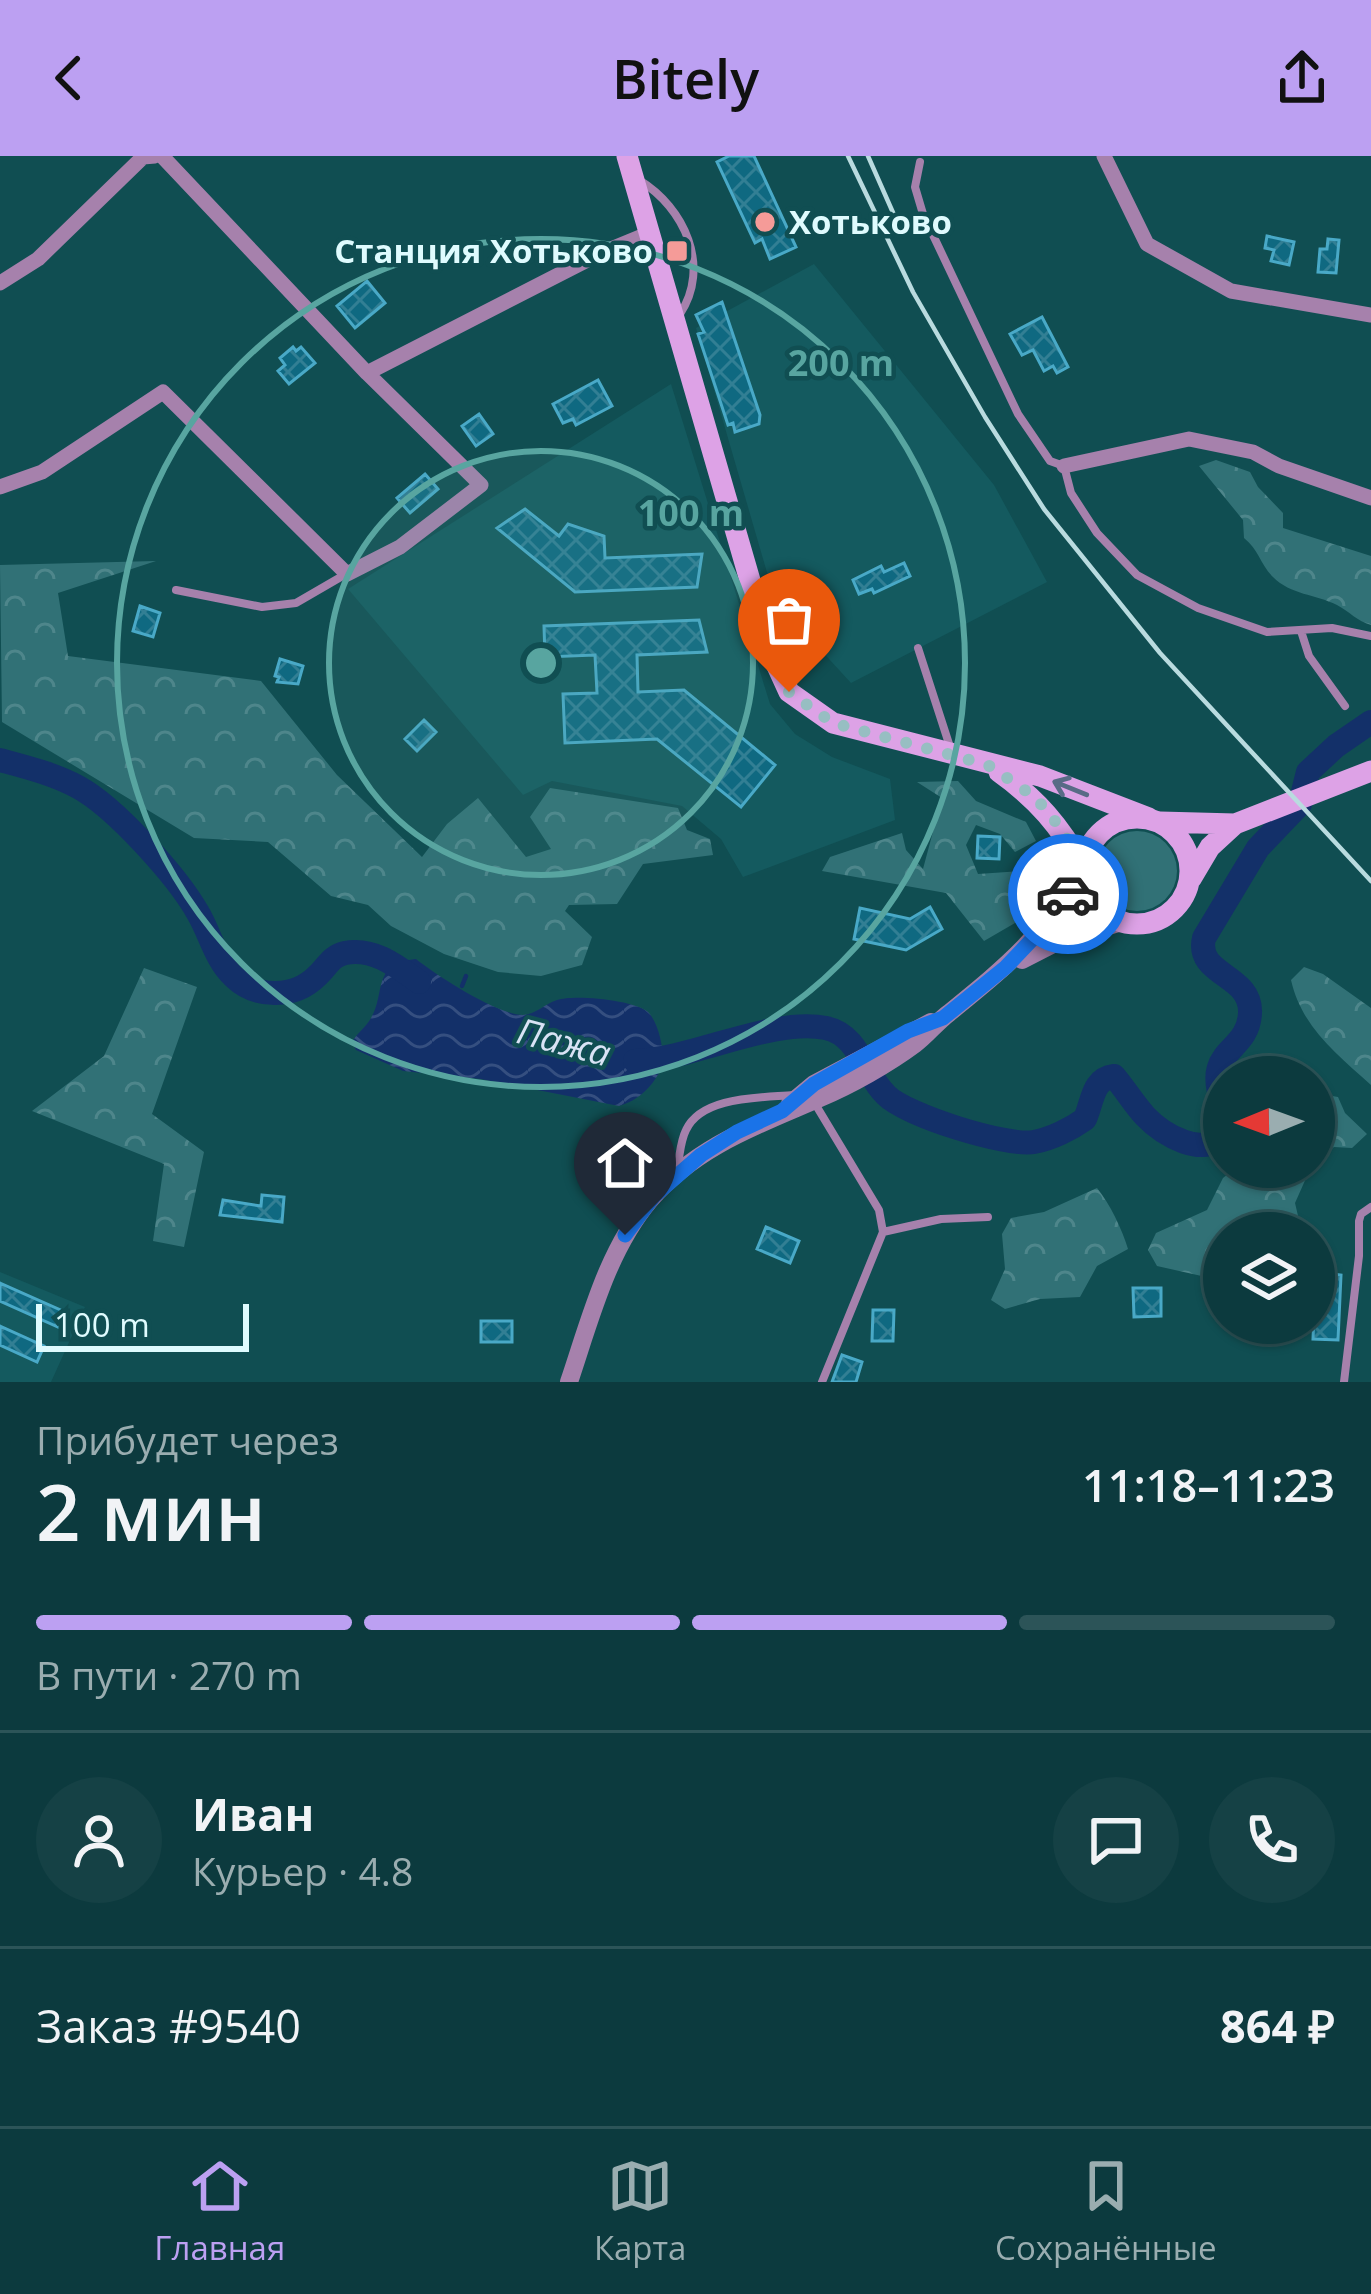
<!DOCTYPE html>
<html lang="ru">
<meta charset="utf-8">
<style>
:root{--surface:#0c3a3e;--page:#154145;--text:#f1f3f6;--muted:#9aadb0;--line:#2c5458;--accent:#bca0f2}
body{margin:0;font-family:"Open Sans",sans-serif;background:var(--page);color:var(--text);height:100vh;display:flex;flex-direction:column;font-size:45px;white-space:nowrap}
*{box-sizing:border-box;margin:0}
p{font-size:39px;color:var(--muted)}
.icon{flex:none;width:66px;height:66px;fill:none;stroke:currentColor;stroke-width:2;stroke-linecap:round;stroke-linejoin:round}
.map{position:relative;height:1226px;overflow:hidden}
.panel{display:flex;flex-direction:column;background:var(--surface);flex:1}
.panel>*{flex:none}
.needle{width:78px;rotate:269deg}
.controls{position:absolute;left:1203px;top:900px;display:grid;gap:24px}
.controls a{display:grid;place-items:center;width:132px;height:132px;border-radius:50%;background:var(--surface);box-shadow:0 3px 9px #0004,0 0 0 3px var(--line);font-size:60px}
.scale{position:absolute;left:36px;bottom:30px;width:213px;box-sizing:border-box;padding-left:12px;border:6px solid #dffbfe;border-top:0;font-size:33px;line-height:42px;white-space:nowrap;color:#dffbfe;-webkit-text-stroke:9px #104e52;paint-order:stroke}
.pin{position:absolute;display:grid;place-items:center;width:102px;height:102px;color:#fff;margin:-123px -51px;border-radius:50% 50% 50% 0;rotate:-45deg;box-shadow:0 0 12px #0007}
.pin .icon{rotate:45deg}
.courier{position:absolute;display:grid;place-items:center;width:120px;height:120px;margin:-60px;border:9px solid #1a73e8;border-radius:50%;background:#fff;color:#222;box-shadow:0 3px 15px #0007}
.overview em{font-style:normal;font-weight:600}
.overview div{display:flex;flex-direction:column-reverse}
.overview{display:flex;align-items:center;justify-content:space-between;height:204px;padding:0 36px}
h1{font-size:78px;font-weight:600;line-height:90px}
.bar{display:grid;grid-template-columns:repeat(4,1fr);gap:18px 12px;align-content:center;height:144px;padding:0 36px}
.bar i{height:15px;border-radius:9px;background:var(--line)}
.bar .current{background:var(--accent)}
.bar p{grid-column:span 4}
.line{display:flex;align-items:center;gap:30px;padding:0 36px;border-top:3px solid var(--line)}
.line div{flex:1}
.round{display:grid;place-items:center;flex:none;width:126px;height:126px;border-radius:63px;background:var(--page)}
header{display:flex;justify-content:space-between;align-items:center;height:156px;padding:0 36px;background:var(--accent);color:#111;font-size:54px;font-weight:600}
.tabs{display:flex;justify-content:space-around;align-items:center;height:168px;border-top:3px solid var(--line);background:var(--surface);font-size:33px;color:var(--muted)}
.tabs a{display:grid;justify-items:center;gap:6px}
.tabs .current{color:var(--accent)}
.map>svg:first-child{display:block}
.built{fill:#145a5f}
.grass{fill:#317176}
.forest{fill:url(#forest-crowns)}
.water{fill:url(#water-waves)}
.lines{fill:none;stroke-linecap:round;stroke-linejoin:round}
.stream{stroke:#133069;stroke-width:4.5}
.river{stroke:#133069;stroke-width:24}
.building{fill:url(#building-cross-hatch);stroke:#49a9c7;stroke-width:3}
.service{stroke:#a681ac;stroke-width:8}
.minor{stroke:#a681ac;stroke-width:15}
.tertiary{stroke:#a681ac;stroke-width:18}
.secondary{stroke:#dda2e6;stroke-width:21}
.rail{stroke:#b9dbdf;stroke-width:4.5}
.oneway{stroke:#586b86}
.done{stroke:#97bec2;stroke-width:12;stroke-dasharray:0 21.6}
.route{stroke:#1a73e8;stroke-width:15}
.ring{fill:none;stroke:#58a5a0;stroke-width:6}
.poi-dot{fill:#f59b98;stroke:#104e52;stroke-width:4.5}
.labels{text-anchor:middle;stroke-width:9;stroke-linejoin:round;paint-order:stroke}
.poi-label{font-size:33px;font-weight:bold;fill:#dffbfe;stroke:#104e52;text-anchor:start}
.water-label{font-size:36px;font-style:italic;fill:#d9e3f5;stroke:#104e52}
.centre{fill:#58a5a0;stroke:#104e52;stroke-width:6}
.ring-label{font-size:36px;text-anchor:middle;font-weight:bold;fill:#58a5a0;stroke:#104e52;stroke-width:9;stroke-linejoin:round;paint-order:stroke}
</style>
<header><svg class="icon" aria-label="back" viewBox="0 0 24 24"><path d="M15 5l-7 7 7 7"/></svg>Bitely<svg class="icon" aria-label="share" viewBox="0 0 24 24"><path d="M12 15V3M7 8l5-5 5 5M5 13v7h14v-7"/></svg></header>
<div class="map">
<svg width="1371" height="1226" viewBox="0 0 1371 1226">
<defs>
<pattern id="forest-crowns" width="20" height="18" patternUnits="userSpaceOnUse" patternTransform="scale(3)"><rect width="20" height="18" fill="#317176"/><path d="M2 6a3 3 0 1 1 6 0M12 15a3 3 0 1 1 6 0" fill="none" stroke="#4e868b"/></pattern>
<pattern id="water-waves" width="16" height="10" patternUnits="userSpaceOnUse" patternTransform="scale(3)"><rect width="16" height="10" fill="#133069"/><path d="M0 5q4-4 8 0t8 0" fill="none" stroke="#354f80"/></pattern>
<pattern id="building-cross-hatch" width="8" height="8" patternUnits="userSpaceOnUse" patternTransform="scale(3)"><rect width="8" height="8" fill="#0f6981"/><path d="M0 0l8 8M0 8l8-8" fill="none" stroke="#327f94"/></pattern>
</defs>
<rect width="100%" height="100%" fill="#104e52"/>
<path class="built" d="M814,108l180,221 53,97 -196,101 -76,-83 -79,-272z
M671,228l99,320 25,30 37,23 58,22 5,41 -152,57 -22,-38 -39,-33 -130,-25 -29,14 -175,-206z
M0,1116l85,35 -34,75h-51z"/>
<path class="grass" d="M1097 715a40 40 0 1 1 80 0a40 40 0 1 1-80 0Z"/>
<path class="forest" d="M1216,304l34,12 8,15 25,26v15l88,28v69c-14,-4 -21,-13 -34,-20 -22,-11 -46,-10 -64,-28 -13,-13 -14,-27 -29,-39l-1,-18 -44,-54z
M156,405l-98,32 10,63 193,25 76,94 85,82 25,-33 31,-26 48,59 25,-8 -21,-32 20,-29 128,20 9,22 23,9 3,16 -70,9 -26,40 -48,1 -4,6 27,26 -10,28 -41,11 -43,-4 -54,-18 -53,-28 -23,-21 -37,-9 -63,-54 -74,-4 -192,-116 -2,-157z
M958,625l18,20 50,21 10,19 -21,11 -15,-18 -24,-9 -10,20 12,29 71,-5 -22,47 -43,25 -38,-48 -124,-22 8,-14 72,-24 4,17 17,19 19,-71 -25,-16z
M1304,811l19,7 48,34v77c-34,-31 -69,-57 -80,-105z
M144,812l53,19 -45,127 52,38 -20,95 -31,-6 11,-77 -132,-53 72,-55z
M1321,938l17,3 7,16 22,21 -15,14 -18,-1 -20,16v-67z
M1237,1011h74l-16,36 7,30h-78v48l-67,-15 -9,-16 8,-17 51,-23 16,-32z
M1097,1032c13,16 25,41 31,61l-31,17 -17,31 -40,2 -35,10 -14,-9 14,-31 -3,-35 9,-16 33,-6z"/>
<path class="water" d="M416,803c21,17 82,56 107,56 14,-1 21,-11 34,-15 17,-6 78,0 91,12 11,11 16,38 15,53 -9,20 -23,35 -44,41l-138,-27 -78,-8 -47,-21 -4,-8c6,-10 14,-15 19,-24 15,-24 0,-55 45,-59z"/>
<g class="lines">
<path class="stream" d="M462,830l4,-10"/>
<path class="river" d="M0,604c26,7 54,14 78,27 37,20 99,89 120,126 12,20 18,48 36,64 23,22 61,21 83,-1 10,-9 14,-20 28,-23 28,-6 52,13 74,29
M635,905c59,-2 138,-44 191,-33 33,7 38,46 60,67 19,20 121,52 148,47 17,-3 37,-13 51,-23 8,-18 7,-40 29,-43 11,13 20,28 31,40 18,19 59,43 79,19
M1224,952c-24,-62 24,-52 26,-95 2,-39 -55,-37 -46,-75l54,-90 42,-44 8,-32 28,-26 35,-24"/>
</g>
<path class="building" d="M729,0h25l42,91 -26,12 -8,-20 -7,4 -38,-81z
M1267,80l27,6 -5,23 -18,-4 3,-11 -9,-2z
M1328,83l11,1 -3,33 -18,-1 2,-23h7z
M367,125l18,22 -30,25 -18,-22z
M722,146l38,113 -1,9 -24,8 -2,-9 -5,2 -30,-91 6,-2 -8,-17z
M1042,161l26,50 -11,6 -4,-7 -9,5 -11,-21 -11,5 -12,-21z
M293,191l3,4 5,-4 14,16 -26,21 -11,-13 7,-6 -5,-7z
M598,224l14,26 -36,19 -3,-6 -10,4 -10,-19z
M479,258l14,20 -17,12 -14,-20z
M425,318l13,15 -28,24 -13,-15z
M525,353l34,27 9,-12 36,12 1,22 97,-4 -5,33 -122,5 -78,-64z
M904,407l6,13 -36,17 -2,-4 -13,5 -6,-14 28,-14 3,6z
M140,450l20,7 -7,24 -20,-6z
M699,464l8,32 -70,3 1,37 46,-2 91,75 -34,42 -84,-68 -92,4 -2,-49 34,-1 -2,-38 -50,2 -1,-31z
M280,503l23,7 -5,18 -21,-2 2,-5 -4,-1z
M424,564l12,12 -19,19 -12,-12z
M978,680l22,1 -1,22 -22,-1z
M930,751l12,22 -36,21 -52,-11 6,-31 50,11z
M262,1039l22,2 -2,25 -62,-7 3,-15 38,6z
M766,1071l33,14 -9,22 -33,-14z
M1324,1117l17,2 -3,65 -25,-1 1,-25h7z
M0,1127l65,29 -7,15 -58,-26z
M1133,1132h28v28l-27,1z
M873,1154h21l-1,31h-21z
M481,1165h31v21h-31z
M0,1170l44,20 -7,16 -37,-17z
M842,1199l20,7 -6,20h-24z"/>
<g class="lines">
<path class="service" d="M920,6l-5,25 8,27 95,200 32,47 14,5 7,27 26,40 40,42 61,33 69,24 65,-4 39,8
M639,24c46,28 72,87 41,134
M176,434l86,17 34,-4 50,-29
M1301,475l8,25 36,50
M918,492l33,102
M814,946l65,108 4,22 -61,150
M677,1013c3,-13 3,-27 9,-39 16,-34 74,-32 108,-35
M883,1076l58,-13 47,-2
M1344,1226l15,-126v-35l2,-7 10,-7"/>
<path class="minor" d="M162,0l205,217 232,-119 51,-21
M1104,0l43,88 84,47 140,24
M0,127l38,-24 105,-102 12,-1
M1064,310l125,-27 64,13 26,14 92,32
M0,331l42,-15 121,-80 184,182 53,-27 81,-62 -114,-112"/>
<path class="tertiary" d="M1022,804l37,-19 63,-19
M790,948l24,-20 117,-62
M569,1226c21,-62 38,-131 81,-182 46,-54 108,-75 170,-102 31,-13 68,-34 95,-54 12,-9 22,-22 34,-31 59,-48 96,-78 134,-146"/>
<path class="secondary" d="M627,0l144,497 18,39 44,31 207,53 109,42
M999,616c38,27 61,54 84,95
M1084 715a53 53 0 1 1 106 0a53 53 0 1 1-106 0Z
M1160,666l75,2 136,-53
M1191,723l19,-32 25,-23"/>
<path class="rail" d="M848,0l65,136 72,125 59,92 116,144 211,228
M868,0l34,77"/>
</g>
<defs><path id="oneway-shaft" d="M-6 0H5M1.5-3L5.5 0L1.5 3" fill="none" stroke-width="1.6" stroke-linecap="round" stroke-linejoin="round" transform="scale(3)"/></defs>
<use class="oneway" href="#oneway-shaft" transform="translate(1070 632) rotate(-158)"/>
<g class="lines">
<path class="done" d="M789,536l44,31 155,42 47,32 25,30 24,40 -16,27"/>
<path class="route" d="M625,1079l29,-39 47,-41 36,-23 45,-21 32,-27 94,-53 35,-13 63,-51 52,-55 10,-18"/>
</g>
<circle cx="541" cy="507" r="212" fill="#58a5a0" fill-opacity=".12"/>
<g class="ring">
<circle cx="541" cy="507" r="212"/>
<circle cx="541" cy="507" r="424"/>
</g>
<g class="poi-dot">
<circle cx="765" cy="66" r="12"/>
<rect x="665" y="83" width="24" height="24" rx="6"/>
</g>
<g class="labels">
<g class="poi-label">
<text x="789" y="78">Хотьково</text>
<text x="653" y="107" text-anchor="end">Станция Хотьково</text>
</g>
<g class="water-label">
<text transform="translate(564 886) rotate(15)" y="13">Пажа</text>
</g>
</g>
<circle cx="541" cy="507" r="18" class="centre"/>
<g class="ring-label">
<text x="841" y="220">200 m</text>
<text x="691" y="370">100 m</text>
</g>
</svg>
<div class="controls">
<a><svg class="needle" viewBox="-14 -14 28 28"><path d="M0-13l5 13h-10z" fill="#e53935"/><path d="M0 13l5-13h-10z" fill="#9aadb0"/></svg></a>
<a><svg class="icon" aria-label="layers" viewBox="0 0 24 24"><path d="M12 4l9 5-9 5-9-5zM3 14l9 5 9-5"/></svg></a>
</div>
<div class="scale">100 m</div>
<div class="pin" style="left:789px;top:536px;background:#ea580c"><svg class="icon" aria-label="bag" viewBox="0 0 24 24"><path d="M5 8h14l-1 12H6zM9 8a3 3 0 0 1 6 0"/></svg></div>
<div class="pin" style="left:625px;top:1079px;background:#1f2937"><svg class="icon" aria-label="home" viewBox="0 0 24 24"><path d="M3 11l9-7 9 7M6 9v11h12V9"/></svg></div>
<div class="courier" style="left:1068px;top:738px"><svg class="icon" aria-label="car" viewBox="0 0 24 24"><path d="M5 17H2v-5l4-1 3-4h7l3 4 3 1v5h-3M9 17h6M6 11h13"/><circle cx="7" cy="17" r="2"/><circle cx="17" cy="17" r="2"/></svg></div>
</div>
<section class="panel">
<div class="overview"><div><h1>2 мин</h1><p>Прибудет через</p></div><em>11:18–11:23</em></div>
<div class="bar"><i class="current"></i><i class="current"></i><i class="current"></i><i></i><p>В пути · 270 m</p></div>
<div class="line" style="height:216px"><a class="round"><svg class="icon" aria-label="person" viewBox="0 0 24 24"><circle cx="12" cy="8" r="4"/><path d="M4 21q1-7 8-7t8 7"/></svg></a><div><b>Иван</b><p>Курьер · 4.8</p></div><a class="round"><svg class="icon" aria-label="chat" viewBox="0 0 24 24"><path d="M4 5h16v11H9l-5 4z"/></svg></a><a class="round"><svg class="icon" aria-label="phone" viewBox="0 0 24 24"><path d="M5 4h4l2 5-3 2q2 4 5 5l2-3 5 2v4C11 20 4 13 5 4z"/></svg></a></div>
<div class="line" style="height:156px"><div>Заказ #9540</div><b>864 ₽</b></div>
</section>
<nav class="tabs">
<a class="current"><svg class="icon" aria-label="home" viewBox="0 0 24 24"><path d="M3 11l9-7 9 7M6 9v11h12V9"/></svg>Главная</a>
<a><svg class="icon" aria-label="map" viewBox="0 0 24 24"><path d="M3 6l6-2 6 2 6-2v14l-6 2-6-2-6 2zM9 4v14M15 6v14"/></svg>Карта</a>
<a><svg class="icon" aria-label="saved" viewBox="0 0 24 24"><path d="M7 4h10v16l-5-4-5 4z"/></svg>Сохранённые</a>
</nav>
